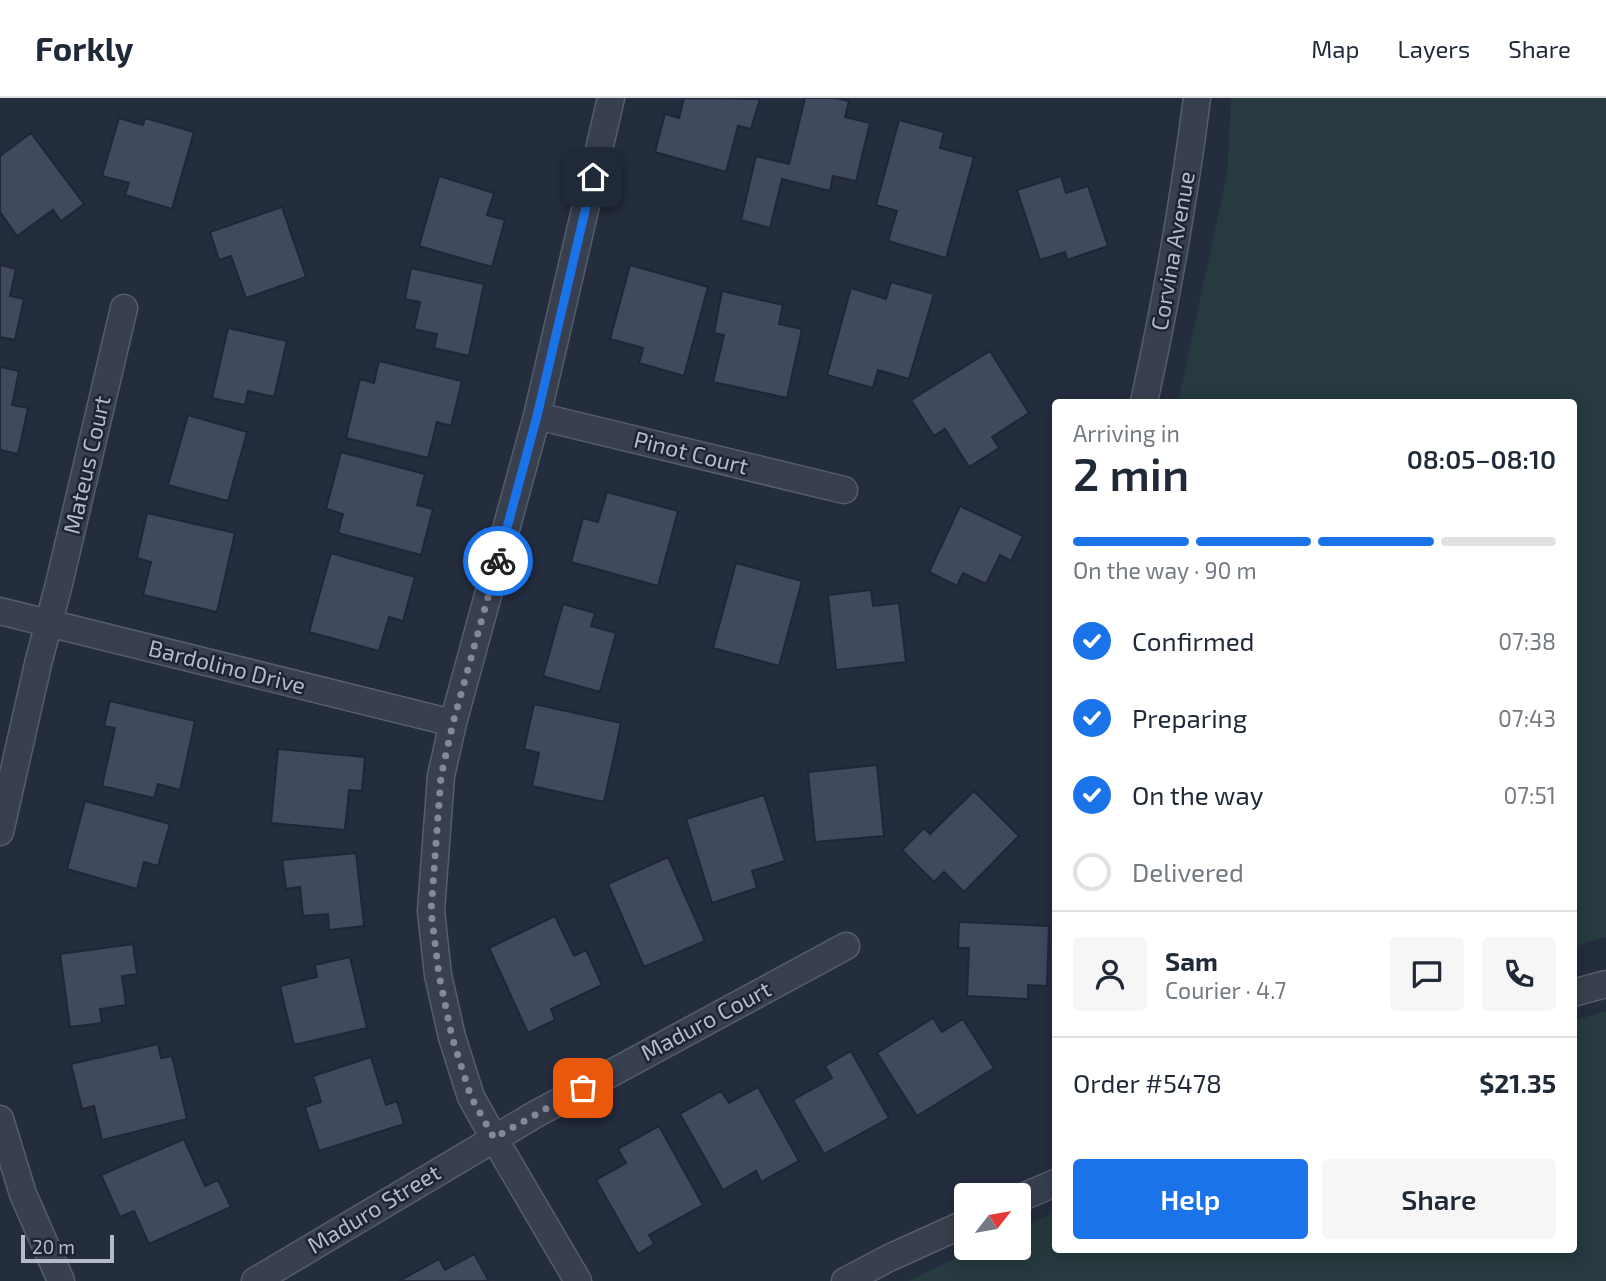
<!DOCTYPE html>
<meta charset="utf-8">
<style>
:root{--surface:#fff;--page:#f6f6f7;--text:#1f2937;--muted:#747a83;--line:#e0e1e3;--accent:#1a73e8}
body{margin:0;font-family:"Exo 2",sans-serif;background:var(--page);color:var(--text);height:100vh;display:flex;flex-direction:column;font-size:26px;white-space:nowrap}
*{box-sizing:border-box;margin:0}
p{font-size:23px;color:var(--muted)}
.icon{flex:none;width:38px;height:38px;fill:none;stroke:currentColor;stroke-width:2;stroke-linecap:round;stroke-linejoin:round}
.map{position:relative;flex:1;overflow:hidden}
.details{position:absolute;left:1052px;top:301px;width:525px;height:854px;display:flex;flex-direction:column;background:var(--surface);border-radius:7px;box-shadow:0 4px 18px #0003}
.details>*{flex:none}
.needle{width:46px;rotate:59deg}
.controls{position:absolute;left:954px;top:1085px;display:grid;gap:14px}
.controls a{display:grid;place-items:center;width:77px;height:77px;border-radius:7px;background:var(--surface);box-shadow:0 4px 18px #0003;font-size:35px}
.scale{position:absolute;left:21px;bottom:18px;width:93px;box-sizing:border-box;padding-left:7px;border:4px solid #b4bac9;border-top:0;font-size:19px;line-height:24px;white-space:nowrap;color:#b4bac9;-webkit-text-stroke:5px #1d2433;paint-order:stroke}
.pin{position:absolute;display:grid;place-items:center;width:60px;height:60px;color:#fff;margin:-30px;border-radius:14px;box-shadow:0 4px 10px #0006}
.courier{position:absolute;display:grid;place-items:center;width:70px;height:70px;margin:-35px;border:5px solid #1a73e8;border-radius:50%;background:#fff;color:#222;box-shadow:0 2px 9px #0007}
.summary em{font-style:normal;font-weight:600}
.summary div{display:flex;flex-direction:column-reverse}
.summary{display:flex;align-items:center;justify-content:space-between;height:119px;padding:0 21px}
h1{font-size:46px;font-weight:600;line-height:52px}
.bar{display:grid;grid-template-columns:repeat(4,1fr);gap:10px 7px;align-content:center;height:84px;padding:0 21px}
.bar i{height:9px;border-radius:5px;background:var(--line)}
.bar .selected{background:var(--accent)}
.bar p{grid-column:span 4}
.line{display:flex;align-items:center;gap:18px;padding:0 21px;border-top:2px solid var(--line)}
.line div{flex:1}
.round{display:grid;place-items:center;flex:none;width:74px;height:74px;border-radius:7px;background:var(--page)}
ol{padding:0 21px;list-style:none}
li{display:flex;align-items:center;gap:21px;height:77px}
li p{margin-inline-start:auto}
li .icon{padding:7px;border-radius:50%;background:var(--accent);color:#fff;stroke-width:4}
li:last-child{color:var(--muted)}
li i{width:38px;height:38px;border:4px solid var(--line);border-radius:50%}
.primary-button{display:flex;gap:14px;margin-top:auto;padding:14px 21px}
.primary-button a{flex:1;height:80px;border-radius:7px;background:var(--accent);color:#fff;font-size:28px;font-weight:600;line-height:80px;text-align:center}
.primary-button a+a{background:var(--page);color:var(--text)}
header{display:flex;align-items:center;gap:42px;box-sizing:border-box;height:98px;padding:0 35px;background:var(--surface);border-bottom:2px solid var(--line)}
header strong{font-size:33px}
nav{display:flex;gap:38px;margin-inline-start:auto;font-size:24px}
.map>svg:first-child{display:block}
.green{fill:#263a3f}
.building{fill:#40495e;stroke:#1f2635;stroke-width:2}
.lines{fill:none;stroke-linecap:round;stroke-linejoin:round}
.minor-casing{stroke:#565d6c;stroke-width:29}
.minor{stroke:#383f4e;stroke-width:26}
.done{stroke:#828998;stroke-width:7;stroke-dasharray:0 12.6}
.route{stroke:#1a73e8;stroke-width:9}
.labels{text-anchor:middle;stroke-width:5;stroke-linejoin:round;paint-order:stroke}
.street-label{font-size:23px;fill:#b4bac9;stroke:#1d2433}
</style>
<header>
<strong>Forkly</strong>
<nav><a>Map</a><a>Layers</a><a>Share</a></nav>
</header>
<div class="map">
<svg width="1606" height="1183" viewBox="0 0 1606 1183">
<rect width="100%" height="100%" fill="#242d3e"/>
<path class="green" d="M1231,0h375v839l-33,10v-545h-395l49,-228z
M1606,913v270h-698l69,-33h41l1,-19 36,-17v38h518v-229z"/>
<path class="building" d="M684,0l76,1 -9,30 -13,-3 -12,46 -71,-20 10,-38 14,4z
M805,0h31l13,3 -4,16 25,6 -14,58 -23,-5 -3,15 -48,-12 -12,49 -29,-8 15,-64 33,8z
M119,20l24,7 2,-7 49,14 -22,77 -47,-14 4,-12 -27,-7z
M899,22l45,12 -4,16 34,9 -28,101 -58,-17 9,-30 -21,-6z
M31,35l53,71 -23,17 -8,-11 -36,26 -17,-24v-56z
M439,78l55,17 -7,22 18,5 -13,47 -73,-21z
M1061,78l5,17 22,-7 20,60 -41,14 -2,-8 -25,8 -23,-70z
M282,109l24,70 -60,21 -15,-42 -12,4 -9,-28z
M0,167l16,4 -6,27 14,3 -9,41 -15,-3z
M630,167l78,22 -24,89 -45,-13 4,-15 -33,-9z
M411,170l73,16 -15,72 -35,-8 3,-14 -23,-5 6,-27 -15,-3z
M891,184l43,12 -25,85 -31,-9 -5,18 -46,-13 24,-87 35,11z
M722,193l61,14 -4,19 23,5 -15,69 -74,-16 11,-47 -10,-2z
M228,230l59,13 -13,56 -26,-6 -3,14 -33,-7z
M990,253l39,62 -37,24 7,11 -30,19 -24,-38 -11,7 -23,-36z
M379,263l83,20 -11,45 -14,-4 -9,36 -82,-20 14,-59 14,4z
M0,269l19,4 -7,34 16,3 -10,46 -18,-4z
M188,317l59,17 -19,69 -60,-16z
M341,354l84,22 -8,31 16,4 -12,46 -83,-22 5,-19 -17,-5z
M607,394l71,19 -20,75 -87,-24 12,-44 15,4z
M960,408l63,30 -12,25 -11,-6 -14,29 -23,-11 -6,13 -28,-14z
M147,415l88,20 -18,79 -74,-17 8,-33 -14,-4z
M331,455l84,24 -12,44 -14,-4 -10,34 -70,-19z
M736,465l66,18 -23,85 -66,-18z
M871,492l2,16 26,-3 7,59 -70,8 -8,-75z
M563,506l32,9 -4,13 25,7 -16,59 -57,-16z
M110,603l85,20 -15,69 -22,-6 -4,14 -52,-12 13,-58 -11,-2z
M534,606l87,19 -17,79 -72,-16 7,-33 -15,-4z
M278,651l87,8 -3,34 -13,-1 -4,40 -74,-7z
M877,667l7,71 -69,6 -7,-70z
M974,693l45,45 -55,56 -20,-20 -10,10 -32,-32 22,-22 6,6z
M764,697l21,66 -33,10 5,17 -45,15 -26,-84z
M85,703l85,23 -12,42 -14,-4 -7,27 -70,-20z
M356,755l8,73 -35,4 -1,-16 -25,2 -3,-29 -14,2 -4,-29z
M668,759l37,84 -61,26 -36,-83z
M555,818l19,40 12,-6 16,35 -51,24 4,11 -27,13 -39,-85z
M959,824l90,4 -2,60 -19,-1v14l-61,-3 2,-48h-11z
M133,846l4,30 -15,2 4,29 -26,4 2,14 -32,4 -10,-73z
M350,859l17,71 -73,17 -14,-59 37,-9 -2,-12z
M933,920l9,14 21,-13 31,49 -77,48 -40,-63z
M158,946l3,14 11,-2 15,63 -85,21 -8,-34 -12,3 -11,-45z
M851,953l38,67 -65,36 -31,-54 39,-22 -7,-12z
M371,959l15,48 11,-4 7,23 -85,27 -14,-44 16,-5 -8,-26z
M758,989l41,74 -38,21 -5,-11 -33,19 -43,-76 41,-23 8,12z
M659,1028l44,79 -54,30 5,9 -16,10 -42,-74 30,-17 -8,-14z
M184,1041l21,47 13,-6 13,27 -82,37 -15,-33 -14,6 -19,-42z
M474,1156l15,27h-90l40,-22 6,11z"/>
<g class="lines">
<defs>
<path id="minor" d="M1144,304c22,-100 40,-202 53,-304
M537,318l307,74
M0,513l453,112
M0,734l38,-168 21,-80 65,-276
M1573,895l33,-9
M0,1021l23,75 38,87
M1018,1101l37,-16
M255,1183l281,-167 310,-168
M578,1183l-84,-143 -23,-41 -19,-60 -14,-62 -7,-64 10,-135 12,-53 84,-307 74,-318
M845,1183l44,-23 77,-35"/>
</defs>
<use href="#minor" class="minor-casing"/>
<use href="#minor" class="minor"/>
</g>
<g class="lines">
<path class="done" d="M498,463l-45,162 -12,53 -10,135 8,64 13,62 19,60 23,41 89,-50"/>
<path class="route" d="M498,463l39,-145 56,-239"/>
</g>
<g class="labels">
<g class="street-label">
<text transform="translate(1173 153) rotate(-80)" y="8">Corvina Avenue</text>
<text transform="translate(691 355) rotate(14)" y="8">Pinot Court</text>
<text transform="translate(87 367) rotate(-77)" y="8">Mateus Court</text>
<text transform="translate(227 569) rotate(14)" y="8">Bardolino Drive</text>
<text transform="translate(706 923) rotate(-28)" y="8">Maduro Court</text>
<text transform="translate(374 1111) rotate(-31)" y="8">Maduro Street</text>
</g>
</g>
</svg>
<div class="controls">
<a><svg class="needle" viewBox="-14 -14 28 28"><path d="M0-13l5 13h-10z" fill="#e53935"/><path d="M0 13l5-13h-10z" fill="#747a83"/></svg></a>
</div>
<div class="scale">20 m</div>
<div class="pin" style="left:583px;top:990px;background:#ea580c"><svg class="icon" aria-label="bag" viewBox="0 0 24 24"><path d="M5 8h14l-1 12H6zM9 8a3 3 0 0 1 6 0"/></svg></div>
<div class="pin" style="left:593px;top:79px;background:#1f2937"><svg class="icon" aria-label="home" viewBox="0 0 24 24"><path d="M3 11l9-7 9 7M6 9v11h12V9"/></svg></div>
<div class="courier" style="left:498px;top:463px"><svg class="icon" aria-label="bike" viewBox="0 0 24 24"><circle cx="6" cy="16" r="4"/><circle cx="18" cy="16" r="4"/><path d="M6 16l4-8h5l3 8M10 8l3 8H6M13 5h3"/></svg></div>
<section class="details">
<div class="summary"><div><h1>2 min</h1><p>Arriving in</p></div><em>08:05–08:10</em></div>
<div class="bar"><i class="selected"></i><i class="selected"></i><i class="selected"></i><i></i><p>On the way · 90 m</p></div>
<ol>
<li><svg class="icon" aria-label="check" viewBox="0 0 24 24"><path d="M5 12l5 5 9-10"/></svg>Confirmed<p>07:38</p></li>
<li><svg class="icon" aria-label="check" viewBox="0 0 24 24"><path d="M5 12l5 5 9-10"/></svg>Preparing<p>07:43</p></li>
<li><svg class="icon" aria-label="check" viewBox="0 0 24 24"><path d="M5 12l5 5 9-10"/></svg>On the way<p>07:51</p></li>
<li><i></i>Delivered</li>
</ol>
<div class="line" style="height:126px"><a class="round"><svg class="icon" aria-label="person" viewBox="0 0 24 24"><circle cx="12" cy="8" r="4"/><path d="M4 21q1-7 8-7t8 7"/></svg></a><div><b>Sam</b><p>Courier · 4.7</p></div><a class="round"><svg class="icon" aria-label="chat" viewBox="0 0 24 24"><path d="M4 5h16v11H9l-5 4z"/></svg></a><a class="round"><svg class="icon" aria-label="phone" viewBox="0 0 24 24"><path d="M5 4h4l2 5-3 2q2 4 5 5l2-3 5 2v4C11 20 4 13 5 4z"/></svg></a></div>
<div class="line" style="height:91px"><div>Order #5478</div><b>$21.35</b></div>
<div class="primary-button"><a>Help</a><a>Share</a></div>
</section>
</div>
